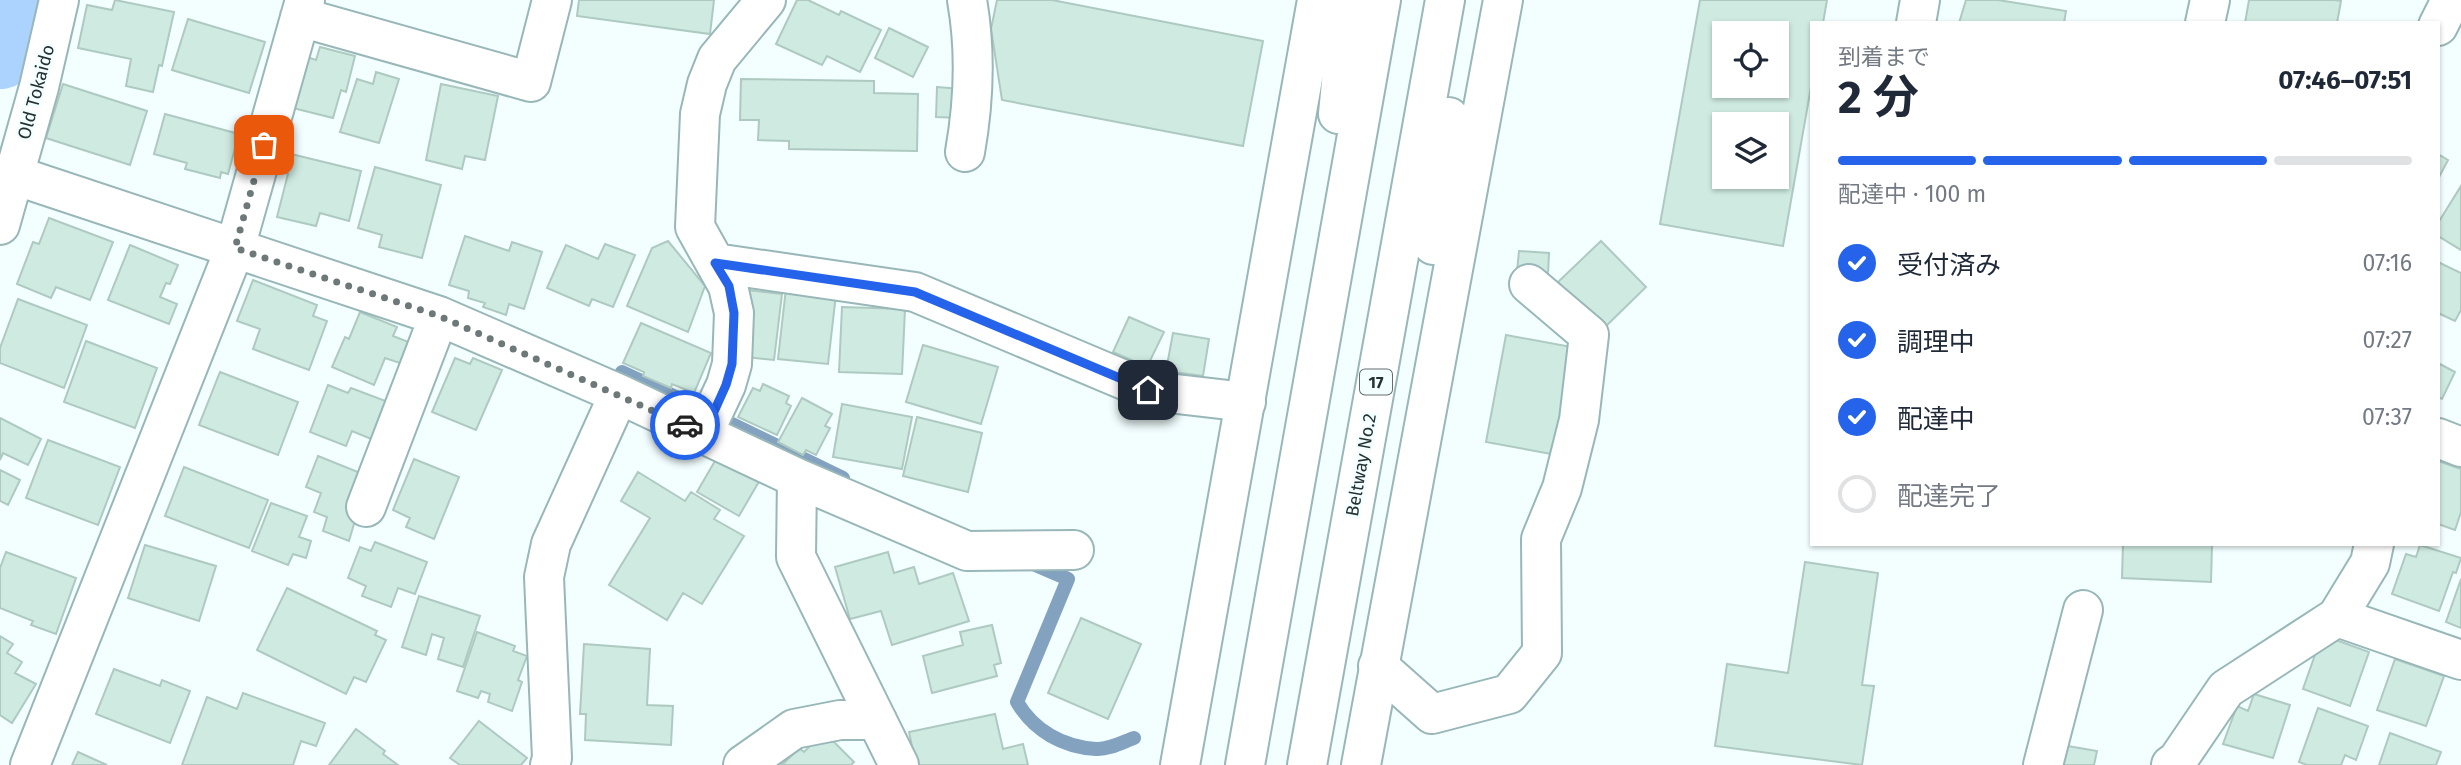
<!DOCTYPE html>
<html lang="ja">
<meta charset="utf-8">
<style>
:root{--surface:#fff;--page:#f6f6f7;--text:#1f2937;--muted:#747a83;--line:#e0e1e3;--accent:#2563eb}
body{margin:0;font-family:"Fira Sans","Noto Sans JP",sans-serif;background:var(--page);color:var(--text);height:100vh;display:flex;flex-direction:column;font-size:26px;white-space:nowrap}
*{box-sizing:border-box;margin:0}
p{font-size:23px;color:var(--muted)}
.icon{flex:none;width:38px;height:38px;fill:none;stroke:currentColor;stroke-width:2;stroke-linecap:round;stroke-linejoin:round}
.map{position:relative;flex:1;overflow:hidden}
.drawer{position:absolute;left:1810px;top:21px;width:630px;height:525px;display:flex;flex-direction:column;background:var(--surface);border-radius:0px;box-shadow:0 2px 5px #0004}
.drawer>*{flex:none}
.tools{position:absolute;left:1712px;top:21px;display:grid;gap:14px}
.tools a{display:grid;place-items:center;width:77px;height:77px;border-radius:0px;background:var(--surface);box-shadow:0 2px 5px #0004;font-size:35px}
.pin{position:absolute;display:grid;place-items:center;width:60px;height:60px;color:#fff;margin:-30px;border-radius:14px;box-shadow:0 4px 10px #0006}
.courier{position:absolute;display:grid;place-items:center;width:70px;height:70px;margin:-35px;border:5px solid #2563eb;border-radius:50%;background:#fff;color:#222;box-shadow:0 2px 9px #0007}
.summary em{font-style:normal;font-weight:700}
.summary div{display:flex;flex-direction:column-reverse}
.summary{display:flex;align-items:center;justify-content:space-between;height:119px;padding:0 28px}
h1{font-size:46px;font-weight:700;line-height:52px}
.bar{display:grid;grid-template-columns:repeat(4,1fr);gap:10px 7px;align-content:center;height:84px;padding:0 28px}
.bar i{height:9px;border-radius:5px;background:var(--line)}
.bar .on{background:var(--accent)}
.bar p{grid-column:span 4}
ol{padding:0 28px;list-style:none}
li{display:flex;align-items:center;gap:21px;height:77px}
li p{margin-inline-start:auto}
li .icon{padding:7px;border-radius:50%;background:var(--accent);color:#fff;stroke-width:4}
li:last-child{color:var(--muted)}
li i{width:38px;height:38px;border:4px solid var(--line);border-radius:50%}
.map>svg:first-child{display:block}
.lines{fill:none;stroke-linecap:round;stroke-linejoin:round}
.stream{stroke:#83a2c0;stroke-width:14}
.river{stroke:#abd3fe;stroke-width:80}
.building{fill:#cfebe1;stroke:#aecac0;stroke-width:2;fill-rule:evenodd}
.minor-casing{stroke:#99b7b8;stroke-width:42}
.major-casing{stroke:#99b7b8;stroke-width:42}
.minor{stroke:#fff;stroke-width:38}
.major{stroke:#fff;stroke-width:38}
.done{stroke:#6d7979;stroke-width:7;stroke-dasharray:0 12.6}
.route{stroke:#2563eb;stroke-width:9}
.labels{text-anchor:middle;stroke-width:5;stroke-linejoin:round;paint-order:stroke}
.shield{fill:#f2feff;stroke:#626e6f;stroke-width:2}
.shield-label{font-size:16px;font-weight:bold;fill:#253131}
.street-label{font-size:18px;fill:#253131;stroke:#f2feff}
</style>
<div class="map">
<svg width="2461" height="765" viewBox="0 0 2461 765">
<rect width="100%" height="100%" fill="#f2feff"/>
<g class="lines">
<path class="stream" d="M622,372l67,31
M730,423l113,55
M1031,563l37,16 -51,123c17,29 46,45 79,47 12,1 27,-7 38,-11"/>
<path class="river" d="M0,49l11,-49"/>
</g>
<path class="building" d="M115,0l59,12 -12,54 -3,-1 -6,27 -27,-6 5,-27 -53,-11 9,-43 25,5z
M579,0h135l-4,34 -133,-18z
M797,0h11l31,15 2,-4 40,19 -21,42 -33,-16 -5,9 -46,-21z
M997,0h55l211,41 -20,105 -241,-46 -11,-71z
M1700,0h127l-4,23h-12v64l-28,159 -123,-22zM1724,33h52v53h-52zM1724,124h52v53h-52z
M1966,0h32l68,11 -2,12h-105z
M2249,0h86l6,1 -4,22h-92z
M188,19l77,23 -16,51 -77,-23z
M889,28l39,19 -15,30 -38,-19z
M320,47l35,9 -9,36 -5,-2 -8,28 -40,-10 14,-51 9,3z
M376,72l23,7 -20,64 -39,-11 17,-53 16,5z
M741,79l133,2v12l44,1 -1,57 -128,-2v-8l-31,-1 1,-20h-19z
M63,84l84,27 -17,54 -84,-27z
M441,84l57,12 -13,64 -20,-4 -3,13 -36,-9z
M937,87l24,2 -2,29 -23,-1z
M165,114l74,20 -11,40 -7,-2 -1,6 -35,-9 2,-6 -33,-9z
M287,153l74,18 -12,50 -29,-8 -4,13 -39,-9 11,-43 -6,-2z
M2438,154l10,6 -10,19z
M375,167l66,18 -19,73 -43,-11 3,-12 -24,-7z
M2461,186v64l-23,-14v-13z
M49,218l64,24 -23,58 -34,-13 -5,11 -34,-14 16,-42 6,2z
M465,236l44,15 3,-9 30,10 -18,57 -15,-5 -3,11 -23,-8 2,-4 -17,-5 1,-7 -20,-6z
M668,241l37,45 -17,46 -61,-26 25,-58z
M1601,241l45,46 -43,42 -45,-47z
M605,244l30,11 -22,52 -21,-8 -3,7 -42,-18 19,-43 32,14z
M130,245l48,20 -8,19 -4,-1 -6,14 17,7 -8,20 -61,-24z
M1519,251l30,2 -1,21 -31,-3z
M2438,262l23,11v37l-6,11 -17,-8z
M253,280l64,25 -4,11 14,5 -18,49 -56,-21 7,-20 -23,-8z
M786,288l50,6 -8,70 -50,-5z
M747,290l35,4 -8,66 -36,-4z
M18,299l69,26 -23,63 -64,-25v-15z
M842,307l63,2 -3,65 -63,-2z
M360,312l37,15 -4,9 18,7 -8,21 -18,-6 -11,27 -42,-18 13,-30 4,2z
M1129,317l35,15 -17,35 -34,-15z
M641,323l70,30 -17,40 -22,-9 -1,4 -28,-12 1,-4 -21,-9z
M1173,333l36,6 -6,37 -37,-5z
M1506,335l71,13 -20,107 -71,-13z
M86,341l71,27 -22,60 -71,-26z
M923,345l75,22 -17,57 -75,-22z
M455,358l15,6 3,-6 29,12 -26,60 -44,-18z
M2438,363l17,9 -13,27 -4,-2z
M220,372l78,30 -20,53 -79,-30z
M763,384l26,12 -3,7 5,3 -14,29 -39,-18 15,-29 7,3z
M328,385l20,8 3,-5 40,15 -15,38 -24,-10 -6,15 -36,-14z
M802,398l30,16 -7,12 5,2 -14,27 -10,-5 -3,5 -25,-13z
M842,404l70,13 -10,52 -69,-12z
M917,417l65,16 -14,59 -65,-16z
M0,418l41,21 -13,26 -25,-12 -3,7z
M48,440l72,27 -22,58 -72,-27z
M719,454l42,24 -22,38 -42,-24z
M318,456l50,20 -19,65 -26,-10 4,-14 -13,-5 7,-19 -15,-6z
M414,459l45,18 -25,62 -28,-12 4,-9 -17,-8z
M2438,461l23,8v43l-6,18 -17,-6z
M184,467l84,33 -19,48 -84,-32z
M0,470l20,10 -12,25 -8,-4z
M638,472l47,29 6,-9 29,18 -6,9 30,17 -42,68 -19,-11 -16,27 -58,-35 41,-67 -29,-17z
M271,503l36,13 -8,21 12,4 -5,17 -13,-4 -5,11 -36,-14z
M375,542l52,20 -12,32 -17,-6 -7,19 -29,-11 4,-10 -18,-8 12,-31 11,4z
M2123,544h89l-1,38 -89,-4z
M145,545l71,21 -17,55 -71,-23z
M2420,545l41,13 -5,15 -3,-1 -14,39 -47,-17 14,-40 10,3z
M6,552l70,26 -20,56 -25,-9 2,-4 -33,-13v-40z
M888,552l6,21 20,-6 5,17 34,-11 16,48 -77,24 -11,-34 -31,8 -15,-52z
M1805,562l73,11 -16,112 12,1 -12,79 -147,-19 12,-82 61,9z
M2461,579v49l-15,-6z
M287,588l90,43 -2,4 11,5 -20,42 -12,-5 -8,17 -89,-44z
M419,596l61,20 -17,51 -25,-8 6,-21 -12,-4 -6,21 -24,-8z
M1081,618l60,26 -33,75 -60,-26z
M992,625l9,38 -7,2 3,11 -65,17 -9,-37 40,-11 -3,-13z
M477,632l38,14 -2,5 14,5 -9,24 4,2 -10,29 -24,-9 2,-8 -9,-3 -3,7 -21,-7z
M2322,635l47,17 -19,54 -47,-17z
M0,636l13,8 -6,9 15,9 -7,11 21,11 -24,39 -12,-8z
M584,644l66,5 -3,56 26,1 -2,39 -86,-5 1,-26h-6z
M2395,659l49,17 -18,50 -49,-16z
M114,669l46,17 2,-6 28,11 -20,52 -74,-29z
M243,693l82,30 -9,23 -15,-5 -8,24h-111l25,-68 30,12z
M2254,694l36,11 -17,53 -50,-14 14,-38 11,5z
M2318,708l50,18 -12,34 -11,-5 -4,10h-34l-8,-3z
M995,714l8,35 20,-5 5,21h-112l-7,-33z
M479,721l48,37 -6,7h-61l-10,-7z
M356,729l29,22 -2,3 15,11h-69z
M824,732l30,30 -3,3h-78l5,-5 4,5 17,-17 5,4z
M2390,733l51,19 -5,13h-57z
M2056,744l41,7 -3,14h-42z
M78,752l29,13h-35z"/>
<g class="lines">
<defs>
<path id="minor" d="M300,17l231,65 21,-82
M1916,23l4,-23
M2205,23l5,-23
M2438,26l13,-26
M965,152c9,-51 11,-101 2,-152
M14,175l425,141 180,78 178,84 -1,79 103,208
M0,225l39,-138 20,-87
M715,263l200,29 233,98
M1168,393l78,9
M703,434l23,-49 6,-21 2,-51 -6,-27 -33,-59 5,-113 7,-30 10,-25 49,-59
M2438,438l23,9
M797,478l170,73 107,-1
M366,507l73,-191
M2337,617l124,43
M1378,666l54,48 77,-20 33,-41 -1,-114 21,-51 17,-68 10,-85 -60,-51
M30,765l205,-517 70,-248
M550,765l2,-7 -8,-181 7,-33 68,-150
M743,765l51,-36 46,-9h37
M2043,765l40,-155
M2171,765l6,-4 49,-72 111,-72 33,-54 4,-19"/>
<path id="major" d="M1338,114l11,-114
M1433,245l16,-128
M1180,765l137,-765
M1245,765l136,-765
M1307,765l138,-765
M1361,765l142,-765"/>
</defs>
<use href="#minor" class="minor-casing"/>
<use href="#major" class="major-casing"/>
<use href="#minor" class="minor"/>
<use href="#major" class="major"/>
</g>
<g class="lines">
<path class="done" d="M264,145l-29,103 204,68 246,109"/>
<path class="route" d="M685,425l19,9 22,-49 6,-21 2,-51 -5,-27 -14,-23 200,29 233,98"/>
</g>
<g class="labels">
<rect class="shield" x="1360" y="369.5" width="32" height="25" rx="5"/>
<g class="shield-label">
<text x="1376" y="388">17</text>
</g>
<g class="street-label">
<text transform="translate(36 92) rotate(-75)" y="6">Old Tokaido</text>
<text transform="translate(1361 465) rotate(-80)" y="6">Beltway No.2</text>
</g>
</g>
</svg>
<div class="tools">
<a><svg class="icon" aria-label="locate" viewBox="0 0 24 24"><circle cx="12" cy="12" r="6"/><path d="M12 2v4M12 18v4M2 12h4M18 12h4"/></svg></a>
<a><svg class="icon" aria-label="layers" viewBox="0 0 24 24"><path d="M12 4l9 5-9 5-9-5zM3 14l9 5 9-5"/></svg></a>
</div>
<div class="pin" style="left:264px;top:145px;background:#ea580c"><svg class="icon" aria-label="bag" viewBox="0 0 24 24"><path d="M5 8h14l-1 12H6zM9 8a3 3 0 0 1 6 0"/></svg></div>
<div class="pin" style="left:1148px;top:390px;background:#1f2937"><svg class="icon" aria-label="home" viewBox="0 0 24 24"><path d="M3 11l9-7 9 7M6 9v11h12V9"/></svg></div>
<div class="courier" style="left:685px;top:425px"><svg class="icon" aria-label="car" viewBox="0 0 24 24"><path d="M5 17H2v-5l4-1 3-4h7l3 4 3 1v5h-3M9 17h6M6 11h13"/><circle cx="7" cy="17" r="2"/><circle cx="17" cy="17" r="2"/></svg></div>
<section class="drawer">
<div class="summary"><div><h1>2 分</h1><p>到着まで</p></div><em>07:46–07:51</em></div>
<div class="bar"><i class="on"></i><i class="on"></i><i class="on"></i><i></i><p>配達中 · 100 m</p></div>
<ol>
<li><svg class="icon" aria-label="check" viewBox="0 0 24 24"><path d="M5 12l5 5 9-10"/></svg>受付済み<p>07:16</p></li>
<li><svg class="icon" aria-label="check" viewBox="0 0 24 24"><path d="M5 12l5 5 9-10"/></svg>調理中<p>07:27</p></li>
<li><svg class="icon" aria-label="check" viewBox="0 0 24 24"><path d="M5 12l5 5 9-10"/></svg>配達中<p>07:37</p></li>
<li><i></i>配達完了</li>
</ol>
</section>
</div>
